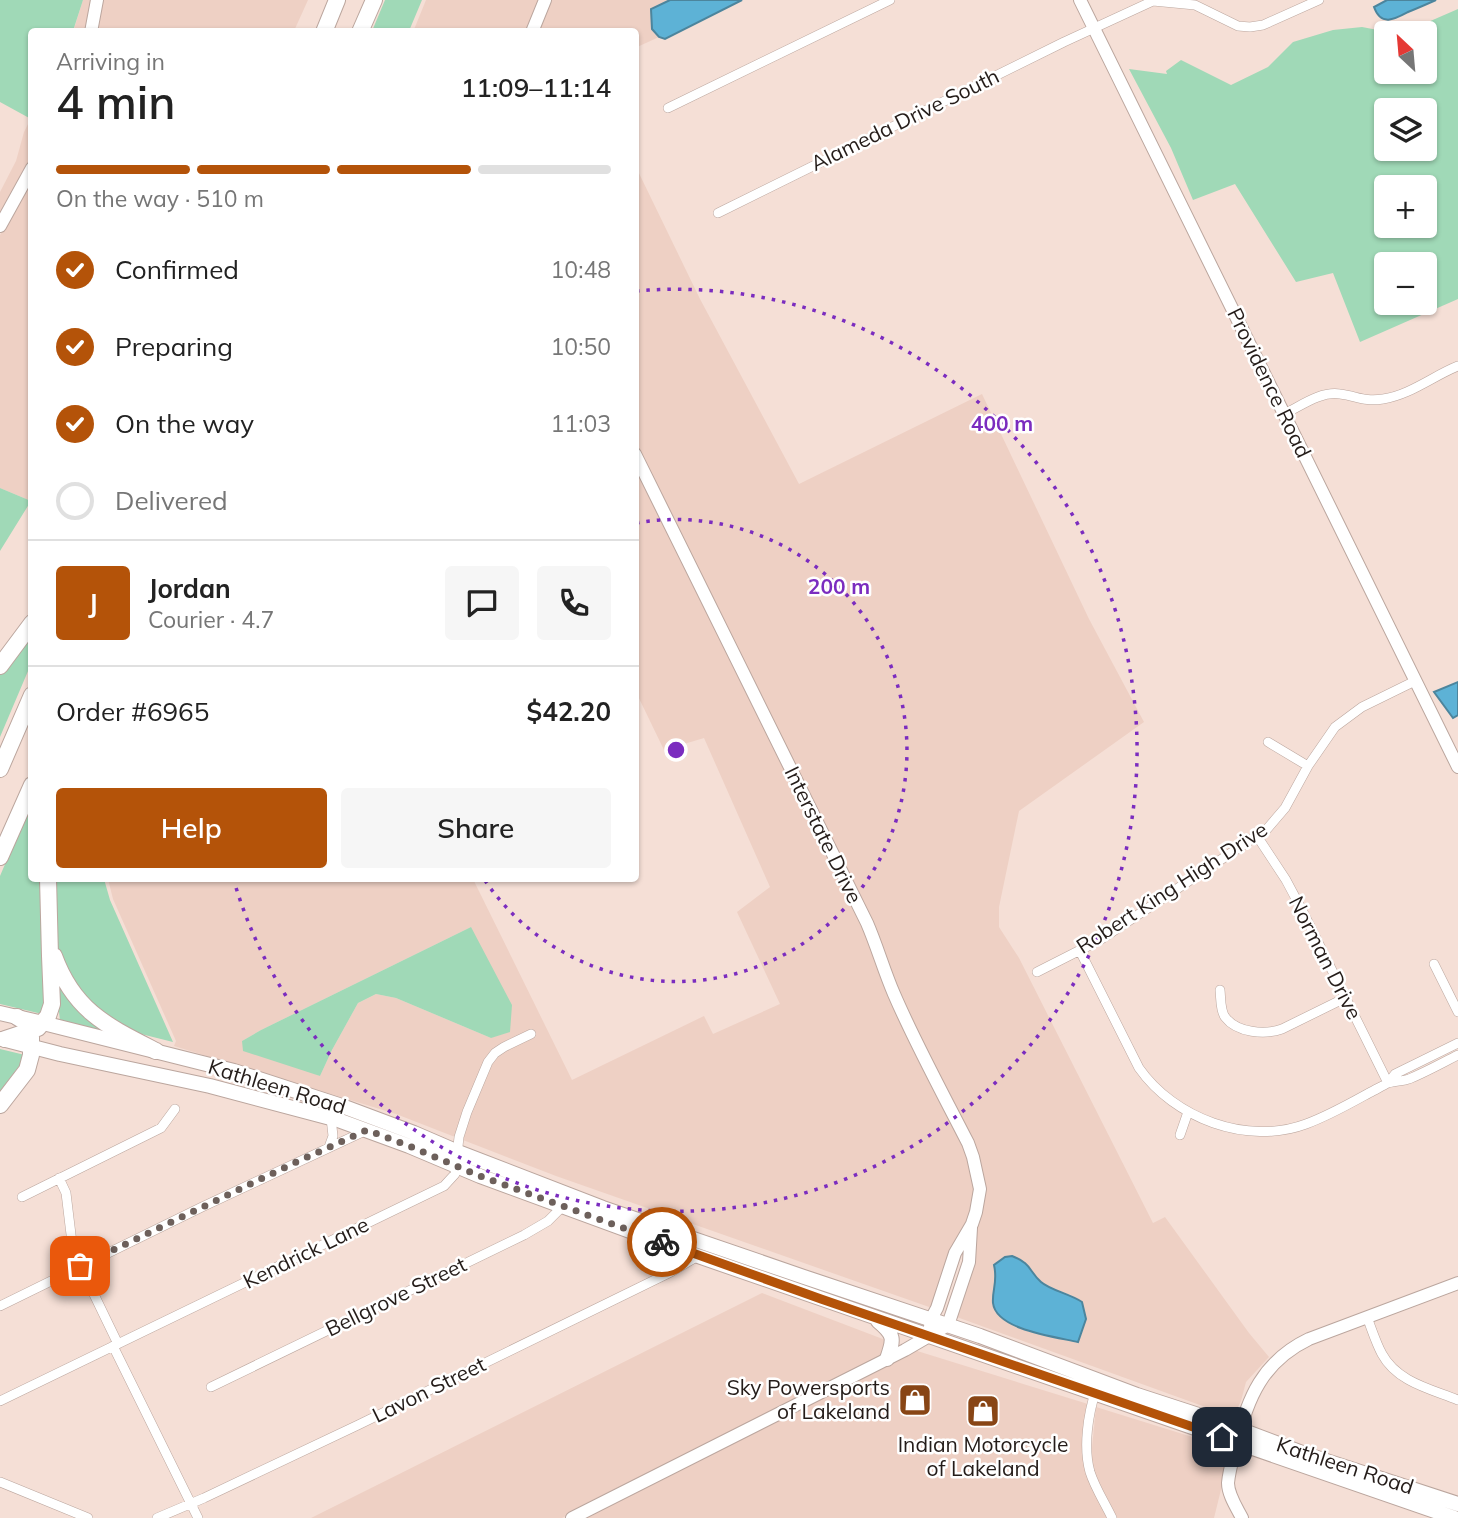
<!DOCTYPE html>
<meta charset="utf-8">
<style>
:root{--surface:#fff;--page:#f6f6f6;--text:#222;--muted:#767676;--line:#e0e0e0;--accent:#b45309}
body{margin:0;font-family:Mulish,sans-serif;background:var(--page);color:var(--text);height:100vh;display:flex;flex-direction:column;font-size:26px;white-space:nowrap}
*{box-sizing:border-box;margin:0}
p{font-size:23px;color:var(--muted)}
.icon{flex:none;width:38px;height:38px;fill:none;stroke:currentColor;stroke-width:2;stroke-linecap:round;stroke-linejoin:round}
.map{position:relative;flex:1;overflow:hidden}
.panel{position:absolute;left:28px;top:28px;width:611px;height:854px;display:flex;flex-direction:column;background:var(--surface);border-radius:7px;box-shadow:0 2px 5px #0004}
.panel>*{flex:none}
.needle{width:46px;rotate:334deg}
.buttons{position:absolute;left:1374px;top:21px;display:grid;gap:14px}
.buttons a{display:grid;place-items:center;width:63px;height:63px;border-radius:7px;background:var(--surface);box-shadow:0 2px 5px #0004;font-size:35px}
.pin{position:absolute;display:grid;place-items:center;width:60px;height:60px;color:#fff;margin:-30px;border-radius:14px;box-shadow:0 4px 10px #0006}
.courier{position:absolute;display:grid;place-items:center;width:70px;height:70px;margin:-35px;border:5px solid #b45309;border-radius:50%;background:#fff;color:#222;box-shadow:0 2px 9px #0007}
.overview em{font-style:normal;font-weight:600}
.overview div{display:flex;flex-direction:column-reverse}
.overview{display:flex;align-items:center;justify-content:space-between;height:119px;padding:0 28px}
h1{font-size:46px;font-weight:600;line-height:52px}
.bar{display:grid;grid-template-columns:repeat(4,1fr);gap:10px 7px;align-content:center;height:84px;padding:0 28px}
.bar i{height:9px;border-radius:5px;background:var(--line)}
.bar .current{background:var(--accent)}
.bar p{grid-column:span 4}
.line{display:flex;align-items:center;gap:18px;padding:0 28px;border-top:2px solid var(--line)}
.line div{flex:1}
.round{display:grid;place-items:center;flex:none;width:74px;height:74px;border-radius:7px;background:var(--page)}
ol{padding:0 28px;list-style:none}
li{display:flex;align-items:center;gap:21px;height:77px}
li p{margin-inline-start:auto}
li .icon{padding:7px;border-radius:50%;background:var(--accent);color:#fff;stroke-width:4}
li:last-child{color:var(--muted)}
li i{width:38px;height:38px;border:4px solid var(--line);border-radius:50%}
.primary-button{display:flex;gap:14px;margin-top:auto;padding:14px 28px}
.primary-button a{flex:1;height:80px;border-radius:7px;background:var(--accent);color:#fff;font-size:28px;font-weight:600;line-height:80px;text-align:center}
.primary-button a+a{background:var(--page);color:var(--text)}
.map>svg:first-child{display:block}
.built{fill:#eed0c4;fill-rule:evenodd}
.green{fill:#a0d9b7;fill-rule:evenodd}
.water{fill:#5db2d6;stroke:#4c859d;stroke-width:2}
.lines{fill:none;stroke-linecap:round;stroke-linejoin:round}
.street-casing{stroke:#bba69e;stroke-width:10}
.secondary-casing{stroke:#bba69e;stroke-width:14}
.primary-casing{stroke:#bba69e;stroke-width:16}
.highway-casing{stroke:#bba69e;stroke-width:18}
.street{stroke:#fff;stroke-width:9}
.secondary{stroke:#fff;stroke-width:12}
.primary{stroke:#fff;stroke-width:14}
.highway{stroke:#fff;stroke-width:16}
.done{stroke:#6d605b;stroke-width:7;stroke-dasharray:0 12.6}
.route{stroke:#b45309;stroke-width:9}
.ring{fill:none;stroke:#7b2cbf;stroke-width:3.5;stroke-dasharray:3.5 7}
.labels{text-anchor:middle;stroke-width:5;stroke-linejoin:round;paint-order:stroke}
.street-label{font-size:21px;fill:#241c19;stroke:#fff}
.poi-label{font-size:21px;fill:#241c19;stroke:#fff;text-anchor:end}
.centre{fill:#7b2cbf;stroke:#fff;stroke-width:3.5}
.ring-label{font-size:21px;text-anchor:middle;font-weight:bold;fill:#7b2cbf;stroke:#fff;stroke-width:5;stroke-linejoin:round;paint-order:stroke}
</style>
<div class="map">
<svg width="1458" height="1518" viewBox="0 0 1458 1518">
<rect width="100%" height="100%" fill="#f5dfd6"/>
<path class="built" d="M83,0h10l-6,31 -14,1z
M101,0h207l-14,31 -198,1z
M426,0h115l-14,31 -114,1z
M550,0h120l-19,9 1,20 7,8 -24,11v-16h-99z
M31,118v41l-31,58v-25l16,-31 8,-29z
M635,165l65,134 99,185 183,-90 107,225 55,103 -125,89 -20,96v20l20,31 134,265 12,-6 84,116 20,24 -23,25 -5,19 -8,16 -279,-101 30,-126 -75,-170 -38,-99 -236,-476zM1024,1261l16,21 8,5 23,8 15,24 -8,23 -85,-39 4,-26z
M31,177v324l-31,-13v-253z
M635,463l228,462 101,220 12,43 -4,22 -40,98 -376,-132 -93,-36 8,-26 21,-49 6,-8 8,-6 30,-14 -4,-8 -31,14 -9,7 -7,9 -22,51 -8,27 -59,-23 -222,-68 2,-5 -63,-142 -5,-20h365l99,201 132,-64 9,18 67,-30 -43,-92 33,-25 -66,-149 -40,12 -29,-60zM471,927l20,111 -95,-40 -20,-4 -18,9 -26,47 -12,26 -78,-35 19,-11z
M762,1293l126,48 -4,15 -322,162h-251z
M914,1350l174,54 -5,55 4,17 21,42h-526z
M1096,1407l135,42 -17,69h-97l-22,-44 -4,-16z"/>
<path class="green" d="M0,0h83l-10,31 -41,1 -1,87 -31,-17z
M385,0h37l-13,31h-37z
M1458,9v290l-98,43 -27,-69 -37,9 -61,-98 -42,16 -22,-52 -42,-79 38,5 -1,-3 15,-11 50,25 37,-18 25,-25 40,-12 29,-3 21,4 29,-2zM1386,33h38v39h-38zM1424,110v39h-38v-39zM1386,187h38v39h-38zM1386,264h38v39h-38z
M0,488l31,13 -31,50z
M31,630v34l-31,73v-66z
M31,803l1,75 11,1 3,114 -4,21 -42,-10v-128z
M52,879h52l6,21 63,142 -40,-10 -40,-20 -37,-62z
M471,927l41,78 -2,27 -19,6 -95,-40 -20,-4 -18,9 -26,47 -12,26 -77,-25 -1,-10 19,-11z
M58,980l42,48 1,2 -41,-9 -4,-38z
M0,1049l25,6 -5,10 -20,26z"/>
<path class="water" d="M670,0h72l-77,39 -6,-2 -7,-8 -1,-20z
M1387,0h49c-9,4 -18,8 -28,12 -13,7 -27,15 -34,-5z
M1458,682v33l-5,3 -19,-26z
M1012,1256c20,8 16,14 29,26 9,8 29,12 41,20l4,17 -8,23c-22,-5 -82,-12 -85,-39 -1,-14 5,-21 1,-38l11,-8z"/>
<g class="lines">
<defs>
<path id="street" d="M668,108l222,-108
M718,213l346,-171 89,-41 42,4 43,21 12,1 13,-2 56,-25
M1284,414c17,-8 36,-23 56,-20 17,2 24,8 43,5 27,-4 50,-23 75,-33
M1268,742l40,24
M1257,836l29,44 15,28 87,175
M1080,951l59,117c35,50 108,78 167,56 22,-8 43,-20 63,-31 6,-3 13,-7 19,-10 7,-2 15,-2 21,-4 17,-7 33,-16 49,-24
M1434,964l24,48
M1037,972l63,-32 167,-111 18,-21 23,-42 27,-39 27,-20 53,-26
M1220,990c1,8 0,20 5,27 12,16 40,18 57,12l63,-31
M1388,1083l7,-9 63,-31
M1180,1135l8,-23
M329,1147l4,-11 -2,-18
M59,1178l7,15 7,58 45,93
M22,1197l139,-69 14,-19
M0,1306l202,-99 165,-77
M1367,1317c5,13 9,26 15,37 15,28 49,35 76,46
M113,1346l85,172
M211,1387l313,-152 24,-14 16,-16
M1096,1390c-8,24 -13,57 -6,82 5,16 15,31 22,46
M0,1401l444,-215 11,-12 4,-37 8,-25 21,-50 7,-9 9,-6 27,-13
M0,1482l88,36
M157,1518l47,-20 154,-73 313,-153 27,-16"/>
<path id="secondary" d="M1080,0l378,767
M91,32l6,-32
M532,32l13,-32
M0,226l32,-58
M635,454l232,469c10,23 17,48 27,71 22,51 49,100 74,149l5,14 7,32 -4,23 -4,12 -17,29 -18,55 -6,11 -2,16
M572,1518l333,-168 43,-25 21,-63 2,-34
M1242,1518c-5,-10 -14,-23 -14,-35 1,-12 5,-25 8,-37 11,-48 27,-85 73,-107l149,-56"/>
<path id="primary" d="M0,1013l43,10 191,48 108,35 72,27 44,19 145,56 201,69 176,59 157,59 86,28 82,31 153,50
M2,1039l58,15 150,32 128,34 71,26 71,30 218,80 757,262
M878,1321c17,14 16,18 9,38"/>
<path id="highway" d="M324,32l13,-32
M360,32l14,-32
M0,666l32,-43
M0,769l32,-74
M0,857l32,-72
M54,956c20,55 53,70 102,95
M5,1039l33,-11 10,-12 4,-12 -2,-48 -2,-78
M0,1105l27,-35 4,-15v-24l-4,-8 -10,-6"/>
</defs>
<use href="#street" class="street-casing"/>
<use href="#secondary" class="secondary-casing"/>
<use href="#primary" class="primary-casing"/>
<use href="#highway" class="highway-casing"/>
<use href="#street" class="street"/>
<use href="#secondary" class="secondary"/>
<use href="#primary" class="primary"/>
<use href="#highway" class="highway"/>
</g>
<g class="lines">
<path class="done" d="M80,1266l212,-102 75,-34 42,16 71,30 182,66"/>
<path class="route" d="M662,1242l159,57 401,138"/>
</g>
<g class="ring">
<path d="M636 523A231 231 0 1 1 484 879"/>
<path d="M636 291A461 461 0 1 1 234 881"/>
</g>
<defs>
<symbol id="shop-square" viewBox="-11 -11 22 22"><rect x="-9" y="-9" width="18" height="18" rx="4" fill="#884515" stroke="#fff"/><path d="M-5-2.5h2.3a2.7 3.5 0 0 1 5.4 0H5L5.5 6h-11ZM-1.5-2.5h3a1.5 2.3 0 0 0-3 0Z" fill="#fff"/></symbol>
</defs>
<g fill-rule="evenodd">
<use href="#shop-square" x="896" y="1381" width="38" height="38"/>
<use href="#shop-square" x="964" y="1392" width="38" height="38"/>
</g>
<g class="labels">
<g class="street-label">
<text transform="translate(905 120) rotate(-26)" y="7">Alameda Drive South</text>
<text transform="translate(1269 383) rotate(64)" y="7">Providence Road</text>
<text transform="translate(823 835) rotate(64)" y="7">Interstate Drive</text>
<text transform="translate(1172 888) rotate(-33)" y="7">Robert King High Drive</text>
<text transform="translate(1325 958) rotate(63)" y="7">Norman Drive</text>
<text transform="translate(277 1087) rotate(17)" y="7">Kathleen Road</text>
<text transform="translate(306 1253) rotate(-26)" y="7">Kendrick Lane</text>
<text transform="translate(396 1297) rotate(-26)" y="7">Bellgrove Street</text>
<text transform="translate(429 1390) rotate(-26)" y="7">Lavon Street</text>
<text transform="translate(1345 1466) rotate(18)" y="7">Kathleen Road</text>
</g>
<g class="poi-label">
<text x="890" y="1395">Sky Powersports<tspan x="890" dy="24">of Lakeland</tspan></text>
<text x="983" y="1452" text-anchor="middle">Indian Motorcycle<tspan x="983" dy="24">of Lakeland</tspan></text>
</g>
</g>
<circle cx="676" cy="750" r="10" class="centre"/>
<g class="ring-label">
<text x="1002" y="431">400 m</text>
<text x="839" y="594">200 m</text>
</g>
</svg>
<div class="buttons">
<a><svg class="needle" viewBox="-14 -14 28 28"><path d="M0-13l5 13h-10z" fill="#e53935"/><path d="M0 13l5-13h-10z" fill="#767676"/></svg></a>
<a><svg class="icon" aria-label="layers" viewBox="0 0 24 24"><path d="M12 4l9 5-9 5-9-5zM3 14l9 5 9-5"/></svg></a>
<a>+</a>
<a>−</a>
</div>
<div class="pin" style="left:80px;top:1266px;background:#ea580c"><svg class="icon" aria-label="bag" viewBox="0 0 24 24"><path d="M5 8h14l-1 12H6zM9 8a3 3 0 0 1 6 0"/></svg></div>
<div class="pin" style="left:1222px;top:1437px;background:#1f2937"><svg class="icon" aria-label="home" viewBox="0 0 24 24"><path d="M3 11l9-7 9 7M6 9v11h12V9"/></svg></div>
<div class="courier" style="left:662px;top:1242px"><svg class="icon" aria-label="bike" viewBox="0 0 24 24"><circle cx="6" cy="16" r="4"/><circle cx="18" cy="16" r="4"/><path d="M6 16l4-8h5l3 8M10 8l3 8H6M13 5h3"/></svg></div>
<section class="panel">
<div class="overview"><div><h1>4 min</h1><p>Arriving in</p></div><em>11:09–11:14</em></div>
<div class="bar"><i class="current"></i><i class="current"></i><i class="current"></i><i></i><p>On the way · 510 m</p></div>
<ol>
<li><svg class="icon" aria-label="check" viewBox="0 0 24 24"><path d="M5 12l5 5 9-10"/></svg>Confirmed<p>10:48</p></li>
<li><svg class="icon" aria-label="check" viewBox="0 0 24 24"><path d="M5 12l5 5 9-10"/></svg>Preparing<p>10:50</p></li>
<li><svg class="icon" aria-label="check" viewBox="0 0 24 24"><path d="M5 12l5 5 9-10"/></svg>On the way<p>11:03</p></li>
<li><i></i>Delivered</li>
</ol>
<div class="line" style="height:126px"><b class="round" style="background:var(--accent);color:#fff">J</b><div><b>Jordan</b><p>Courier · 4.7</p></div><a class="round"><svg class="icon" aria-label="chat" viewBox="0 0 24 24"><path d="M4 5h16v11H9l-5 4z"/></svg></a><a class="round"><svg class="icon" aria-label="phone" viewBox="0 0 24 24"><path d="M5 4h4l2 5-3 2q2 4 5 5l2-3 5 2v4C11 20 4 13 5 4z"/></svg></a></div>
<div class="line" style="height:91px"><div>Order #6965</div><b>$42.20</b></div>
<div class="primary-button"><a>Help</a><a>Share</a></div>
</section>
</div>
